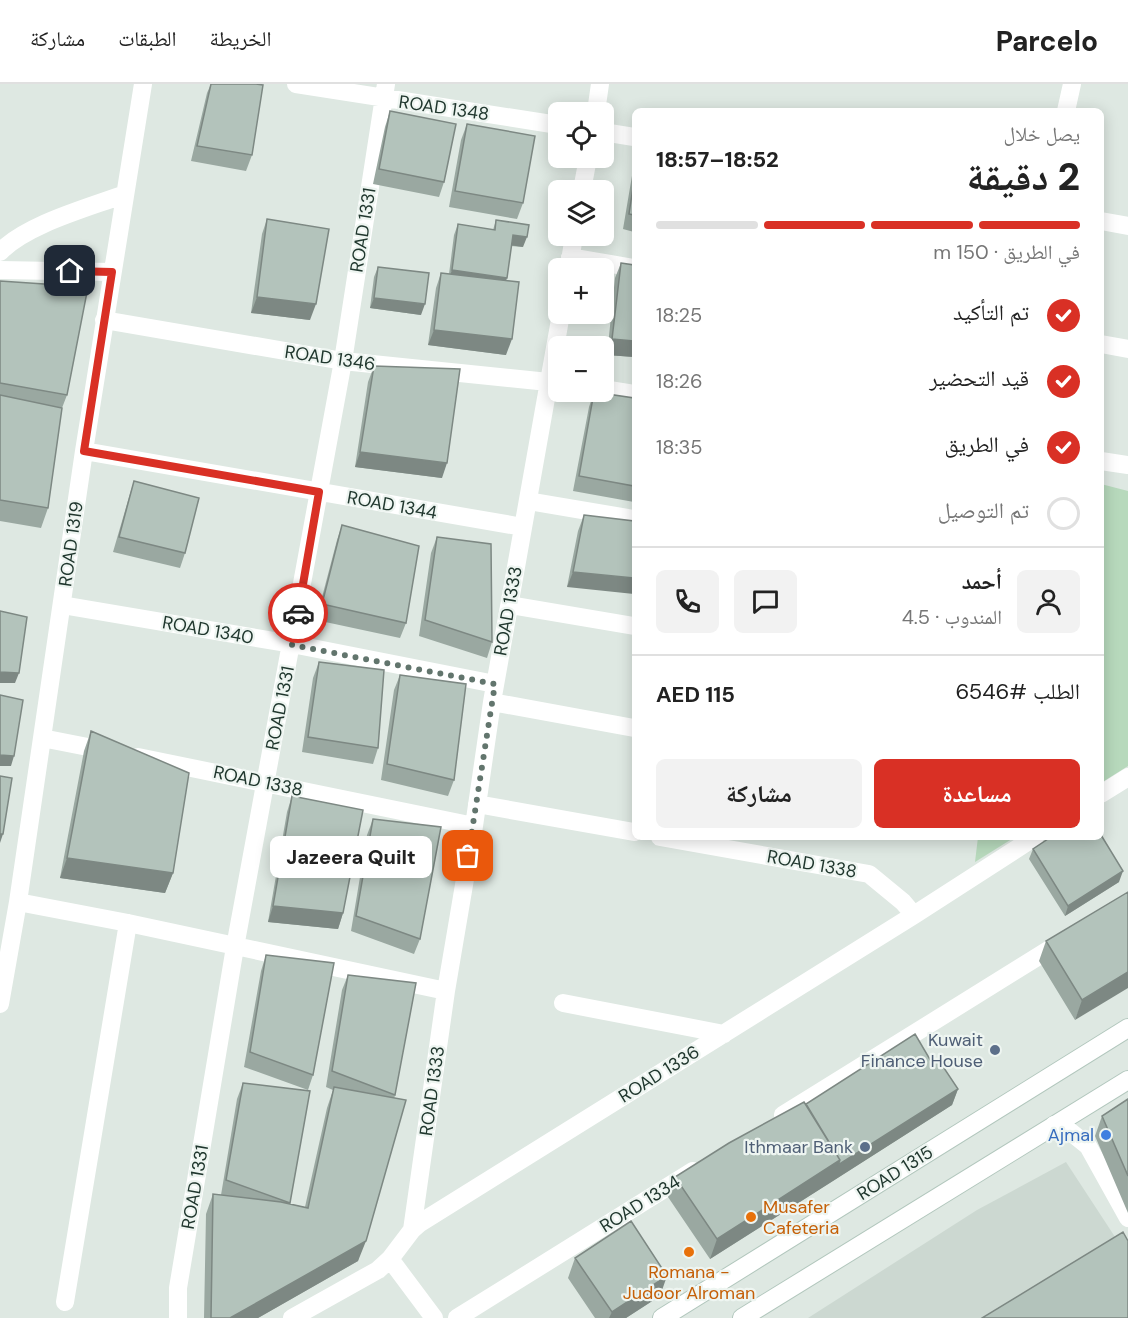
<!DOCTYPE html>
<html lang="ar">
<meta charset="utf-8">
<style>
:root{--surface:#fff;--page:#f2f2f2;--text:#222;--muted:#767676;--line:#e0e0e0;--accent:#d93025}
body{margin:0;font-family:"DM Sans","Noto Naskh Arabic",sans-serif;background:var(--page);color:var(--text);direction:rtl;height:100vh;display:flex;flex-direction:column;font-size:22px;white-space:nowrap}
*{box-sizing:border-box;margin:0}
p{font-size:20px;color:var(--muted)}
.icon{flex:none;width:33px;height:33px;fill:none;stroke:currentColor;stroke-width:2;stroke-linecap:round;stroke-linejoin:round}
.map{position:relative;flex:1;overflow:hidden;direction:ltr}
.sheet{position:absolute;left:632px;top:24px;width:472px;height:732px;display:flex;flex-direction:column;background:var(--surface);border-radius:9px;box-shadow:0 3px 15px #0003;direction:rtl}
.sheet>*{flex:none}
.controls{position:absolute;left:548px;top:18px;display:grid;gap:12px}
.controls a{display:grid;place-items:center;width:66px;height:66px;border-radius:9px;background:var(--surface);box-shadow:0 3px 15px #0003;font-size:30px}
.pin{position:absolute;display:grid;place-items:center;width:51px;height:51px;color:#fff;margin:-26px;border-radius:12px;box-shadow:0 3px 9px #0006}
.courier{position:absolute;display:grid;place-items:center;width:60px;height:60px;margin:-30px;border:4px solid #d93025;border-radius:50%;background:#fff;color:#222;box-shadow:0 2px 8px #0007}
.bubble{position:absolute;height:42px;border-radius:9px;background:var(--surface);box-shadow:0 3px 15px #0003;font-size:20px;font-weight:800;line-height:42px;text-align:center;direction:rtl}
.head em{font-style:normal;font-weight:800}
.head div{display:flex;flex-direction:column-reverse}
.head{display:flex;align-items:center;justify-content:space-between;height:102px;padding:0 24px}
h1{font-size:39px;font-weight:800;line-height:45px}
.bar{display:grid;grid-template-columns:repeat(4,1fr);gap:9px 6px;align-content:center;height:72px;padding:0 24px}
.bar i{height:8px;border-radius:4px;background:var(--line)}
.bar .active{background:var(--accent)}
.bar p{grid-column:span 4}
.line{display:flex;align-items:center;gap:15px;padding:0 24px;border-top:2px solid var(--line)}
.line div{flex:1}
.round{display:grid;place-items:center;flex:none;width:63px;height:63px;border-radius:9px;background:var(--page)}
ol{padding:0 24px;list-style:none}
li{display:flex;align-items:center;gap:18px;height:66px}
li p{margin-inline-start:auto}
li .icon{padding:6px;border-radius:50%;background:var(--accent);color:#fff;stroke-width:4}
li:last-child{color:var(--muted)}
li i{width:33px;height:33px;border:3px solid var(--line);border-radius:50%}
.action{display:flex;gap:12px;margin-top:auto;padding:12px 24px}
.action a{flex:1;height:69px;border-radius:9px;background:var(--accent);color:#fff;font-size:24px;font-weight:800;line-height:69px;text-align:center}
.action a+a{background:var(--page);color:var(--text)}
header{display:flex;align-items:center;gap:36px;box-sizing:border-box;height:84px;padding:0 30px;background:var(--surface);border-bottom:2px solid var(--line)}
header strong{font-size:28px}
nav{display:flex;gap:33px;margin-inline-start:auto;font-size:21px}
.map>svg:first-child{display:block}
.built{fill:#ccd8d1}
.green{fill:#b7d9bc}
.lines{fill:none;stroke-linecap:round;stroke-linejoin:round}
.secondary-casing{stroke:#b2c7bd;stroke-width:20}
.street{stroke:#fff;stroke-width:18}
.secondary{stroke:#fff;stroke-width:18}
.wall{fill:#9aa8a1}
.shaded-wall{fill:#7d8883}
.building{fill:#b3c3bb;stroke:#7d8883;stroke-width:1.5}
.done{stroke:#62756d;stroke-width:6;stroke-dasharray:0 10.8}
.route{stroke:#d93025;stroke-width:8}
.service-dot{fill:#5c6f8a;stroke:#eef5f1;stroke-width:2}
.shop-dot{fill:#3f7fe0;stroke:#eef5f1;stroke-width:2}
.food-dot{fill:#e8710a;stroke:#eef5f1;stroke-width:2}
.labels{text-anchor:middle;stroke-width:4.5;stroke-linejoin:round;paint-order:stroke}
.street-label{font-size:18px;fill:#20372e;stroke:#eef5f1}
.service-label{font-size:18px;fill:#4e5e75;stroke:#eef5f1;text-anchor:end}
.shop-label{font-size:18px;fill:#366cbe;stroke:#eef5f1;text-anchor:end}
.food-label{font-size:18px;fill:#c56008;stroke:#eef5f1;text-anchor:start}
</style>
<header>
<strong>Parcelo</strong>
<nav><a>الخريطة</a><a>الطبقات</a><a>مشاركة</a></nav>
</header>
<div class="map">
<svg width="1128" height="1234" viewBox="0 0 1128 1234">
<rect width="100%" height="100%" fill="#dee8e2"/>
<path class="built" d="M1066,1078l53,81 -123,75h-188l169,-108z"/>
<path class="green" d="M1101,400l27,7v275l-27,17z
M978,753h37l-40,25z"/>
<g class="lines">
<defs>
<path id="secondary" d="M662,1234l466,-290
M742,1234l386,-238"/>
</defs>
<use href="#secondary" class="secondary-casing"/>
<path class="street" d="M296,0l262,41
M1066,27l6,-27
M596,28l4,-28
M603,48l31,5
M582,106l6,-32
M1101,137l27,5
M0,168c27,-28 88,-44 125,-58
M570,173l64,11
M569,183l5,-31
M0,186l112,2
M104,236l239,41 215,22
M1101,260l27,5
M603,305l31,5
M84,367l439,76
M1101,377l27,4
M528,417l106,18
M62,521l230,39 203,40
M510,521l124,21
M492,618l142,26
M42,654l66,13
M138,673l336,69
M1101,710l27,-17
M477,720l157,28
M660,753l209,37 34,28 11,13
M18,818l110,21 318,68
M563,919l161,31
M0,920l18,-102 66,-451 59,-367
M783,1031l280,-174
M1054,1041l13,4 21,17 40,72
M412,1146l34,-239 28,-165 18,-124 69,-388
M390,1175l44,59
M65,1218l63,-379
M178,1234v-30l57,-341 108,-586 43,-277
M292,1234l86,-48 12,-11 22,-29 8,-7 494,-308 121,-78
M457,1234l236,-147"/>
<use href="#secondary" class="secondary"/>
</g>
<path class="wall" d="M211,0h45l-4,71 -6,16 -55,-10 16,-68z
M390,27l54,71 -5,15 -66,-13 12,-57z
M467,40l56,79 -6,16 -68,-12 12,-67z
M634,80v68l-11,-3z
M267,135l43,101 -59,-7 11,-79z
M496,136l27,27 -12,-1 -5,35v74l-78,-10 8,-57 5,-15 8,1 5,-39 4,-11 35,6z
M621,179l13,94 -27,-2 8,-77z
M378,183l43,48 -51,-7 4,-31z
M0,197l67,114 -5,13 -14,100 -7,20 -41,-7z
M374,282l68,112 -87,-11 13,-85z
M594,308l40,6v104l-61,-11 16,-84z
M134,397l51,72 -5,15 -67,-16 16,-55z
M584,431l50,6 -67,66 11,-56z
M342,441l64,98 -6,15 -84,-18 21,-80z
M437,453l55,105 -5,16 -68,-22 12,-83z
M319,578l59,86 -5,16 -71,-12 11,-74z
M400,591l54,105 -6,16 -67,-16 13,-90z
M91,647l82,142 -8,20 -105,-15 24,-127z
M292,712l51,117 -5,16 -70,-7 19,-110z
M373,735l47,120 -6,15 -63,-23 16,-96z
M1033,765l86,33 -54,34 -36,-57z
M1128,808l-53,128 -36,-59 7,-20z
M266,871l47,120 -5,15 -64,-23 17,-96z
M348,891l47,120 -37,166 -100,57h-54l2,-104 7,-20 8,1 16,-96 6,-16 67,8 -21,113 16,3 22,-99 6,-18 -7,-3 16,-97z
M932,979l26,26 -6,16 -242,154 -42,-62 7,-20 131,-73z
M1128,1015v114l-33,-77 7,-20z
M575,1174l85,38 -34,22h-31l-27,-40z"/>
<path class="shaded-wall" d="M513,151l14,2 -4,10 -14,-2z
M452,186l55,8 -4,10 -55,-7z
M257,213l59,7 -6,16 -59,-7z
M374,214l51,6 -4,11 -51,-7z
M434,246l78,9 -6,16 -78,-10z
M612,255l22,2v16l-27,-2z
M360,368l87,11 -5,15 -87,-11z
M573,488l61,6v16l-67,-7z
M0,588l19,1 -4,10h-15z
M0,671l14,1 -3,10h-11z
M0,750h3l-3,9z
M67,774l106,15 -8,20 -105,-15z
M1123,787l-4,11 -54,34 3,-10z
M273,822l70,7 -5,16 -70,-7z
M1128,888v16l-53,32 7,-20z
M958,1005l-6,16 -119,76 5,-16z
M840,1076l-7,21 -123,78 7,-20z
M366,1157l-8,20 -100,57h-28z
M667,1192l-7,20 -34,22h-17l3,-6z"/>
<path class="building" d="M211,0h45l7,1 -11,70 -55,-9z
M390,27l66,13 -12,58 -65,-13z
M467,40l68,12 -12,67 -68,-12z
M634,97v34l-5,-1z
M267,135l62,10 -13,75 -59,-7z
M496,136l33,5 -2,12 -14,-2 -6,43 -55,-8 6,-46 37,6z
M621,179l13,2v76l-22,-2z
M378,183l51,6 -4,31 -51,-6z
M441,189l78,9 -7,57 -78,-9z
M0,197l88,6 -21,108 -67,-12z
M374,282l86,3 -13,94 -87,-11z
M594,308l40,6v88l-55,-10z
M0,311l62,13 -14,100 -48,-8z
M134,397l65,17 -14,55 -66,-16z
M584,431l50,6v57l-61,-6z
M342,441l77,21 -13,77 -84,-19z
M437,453l54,7 1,98 -67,-22z
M0,527l27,6 -8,56 -19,-1z
M319,578l65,8 -6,78 -70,-11z
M400,591l66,9 -12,96 -67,-16z
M0,611l23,5 -9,56 -14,-1z
M91,647l98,42 -16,100 -106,-15z
M0,692l12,2 -9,56h-3z
M292,712l71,14 -20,103 -70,-7z
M373,735l68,8 -21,112 -64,-23z
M1101,751l22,36 -55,35 -35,-57 18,-12h50z
M1128,808v80l-46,28 -36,-59z
M266,871l68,8 -21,112 -63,-23z
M348,891l68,8 -21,112 -63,-24z
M915,950l17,29 6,-4 20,30 -120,76 2,-5 -34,-56z
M243,999l67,8 -20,112 -64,-23z
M334,1003l72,13 -40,141 -136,77h-19l2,-124 68,8 27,6z
M1128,1015v77l-26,-60z
M804,1018l36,58 -123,79 -42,-62 54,-34z
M631,1137l36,55 -55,36 -37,-54z
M1123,1148l5,9v77h-146z"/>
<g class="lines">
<path class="done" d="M298,529l-6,32 203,39 -27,172"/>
<path class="route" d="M70,187l42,1 -28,179 235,41 -21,121"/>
</g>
<g class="service-dot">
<circle cx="995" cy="966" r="6"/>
<circle cx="865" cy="1063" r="6"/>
</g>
<circle class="shop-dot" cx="1106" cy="1051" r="6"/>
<g class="food-dot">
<circle cx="751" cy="1133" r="6"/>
<circle cx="689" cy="1168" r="6"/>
</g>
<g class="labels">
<g class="street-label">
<text transform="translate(444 24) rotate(8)" y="6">ROAD 1348</text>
<text transform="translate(363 146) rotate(-81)" y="6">ROAD 1331</text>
<text transform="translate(330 274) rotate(8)" y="6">ROAD 1346</text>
<text transform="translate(392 421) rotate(10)" y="6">ROAD 1344</text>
<text transform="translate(71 460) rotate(-82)" y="6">ROAD 1319</text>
<text transform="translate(508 527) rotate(-80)" y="6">ROAD 1333</text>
<text transform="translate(208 546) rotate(10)" y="6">ROAD 1340</text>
<text transform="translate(280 624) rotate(-79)" y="6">ROAD 1331</text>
<text transform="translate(258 697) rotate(12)" y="6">ROAD 1338</text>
<text transform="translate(812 780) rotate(10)" y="6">ROAD 1338</text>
<text transform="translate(659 990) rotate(-32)" y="6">ROAD 1336</text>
<text transform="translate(432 1007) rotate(-82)" y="6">ROAD 1333</text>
<text transform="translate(895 1089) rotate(-32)" y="6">ROAD 1315</text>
<text transform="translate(195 1103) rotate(-80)" y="6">ROAD 1331</text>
<text transform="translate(640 1120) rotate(-32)" y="6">ROAD 1334</text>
</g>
<g class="service-label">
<text x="983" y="962">Kuwait<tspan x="983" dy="21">Finance House</tspan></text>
<text x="853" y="1069">Ithmaar Bank</text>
</g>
<g class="shop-label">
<text x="1094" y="1057">Ajmal</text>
</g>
<g class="food-label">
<text x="763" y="1129">Musafer<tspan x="763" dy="21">Cafeteria</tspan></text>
<text x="689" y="1194" text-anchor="middle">Romana -<tspan x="689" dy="21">Judoor Alroman</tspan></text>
</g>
</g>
</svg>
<div class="controls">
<a><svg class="icon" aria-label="locate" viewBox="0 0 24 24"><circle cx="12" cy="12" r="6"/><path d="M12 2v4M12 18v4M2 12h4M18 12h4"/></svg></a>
<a><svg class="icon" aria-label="layers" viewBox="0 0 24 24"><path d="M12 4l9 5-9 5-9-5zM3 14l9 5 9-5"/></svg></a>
<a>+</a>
<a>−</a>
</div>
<div class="pin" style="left:468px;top:772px;background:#ea580c"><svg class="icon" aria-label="bag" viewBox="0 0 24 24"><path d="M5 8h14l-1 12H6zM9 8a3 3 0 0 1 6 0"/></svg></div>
<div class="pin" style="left:70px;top:187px;background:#1f2937"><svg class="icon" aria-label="home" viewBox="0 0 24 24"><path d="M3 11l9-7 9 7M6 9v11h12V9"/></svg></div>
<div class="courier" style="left:298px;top:529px"><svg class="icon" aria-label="car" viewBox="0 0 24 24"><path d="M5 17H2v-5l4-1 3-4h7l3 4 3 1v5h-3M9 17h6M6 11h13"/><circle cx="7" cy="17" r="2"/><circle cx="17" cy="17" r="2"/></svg></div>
<div class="bubble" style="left:270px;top:752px;width:162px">Jazeera Quilt</div>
<section class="sheet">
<div class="head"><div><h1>2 دقيقة</h1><p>يصل خلال</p></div><em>18:52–18:57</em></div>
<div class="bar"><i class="active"></i><i class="active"></i><i class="active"></i><i></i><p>في الطريق · 150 m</p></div>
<ol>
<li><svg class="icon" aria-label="check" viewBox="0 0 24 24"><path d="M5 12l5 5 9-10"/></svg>تم التأكيد<p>18:25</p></li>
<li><svg class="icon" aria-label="check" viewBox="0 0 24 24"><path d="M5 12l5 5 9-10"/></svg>قيد التحضير<p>18:26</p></li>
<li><svg class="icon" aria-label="check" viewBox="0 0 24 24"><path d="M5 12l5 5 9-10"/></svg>في الطريق<p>18:35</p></li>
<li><i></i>تم التوصيل</li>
</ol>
<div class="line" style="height:108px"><a class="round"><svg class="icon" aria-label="person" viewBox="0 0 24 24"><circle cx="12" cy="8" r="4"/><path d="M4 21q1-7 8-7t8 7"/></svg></a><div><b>أحمد</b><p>المندوب · 4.5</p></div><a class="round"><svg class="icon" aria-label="chat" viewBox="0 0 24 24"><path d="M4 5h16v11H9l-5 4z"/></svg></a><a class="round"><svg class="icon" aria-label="phone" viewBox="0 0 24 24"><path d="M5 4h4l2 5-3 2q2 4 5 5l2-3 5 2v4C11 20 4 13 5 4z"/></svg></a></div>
<div class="line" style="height:78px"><div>الطلب #6546</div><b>AED 115</b></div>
<div class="action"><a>مساعدة</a><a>مشاركة</a></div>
</section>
</div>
